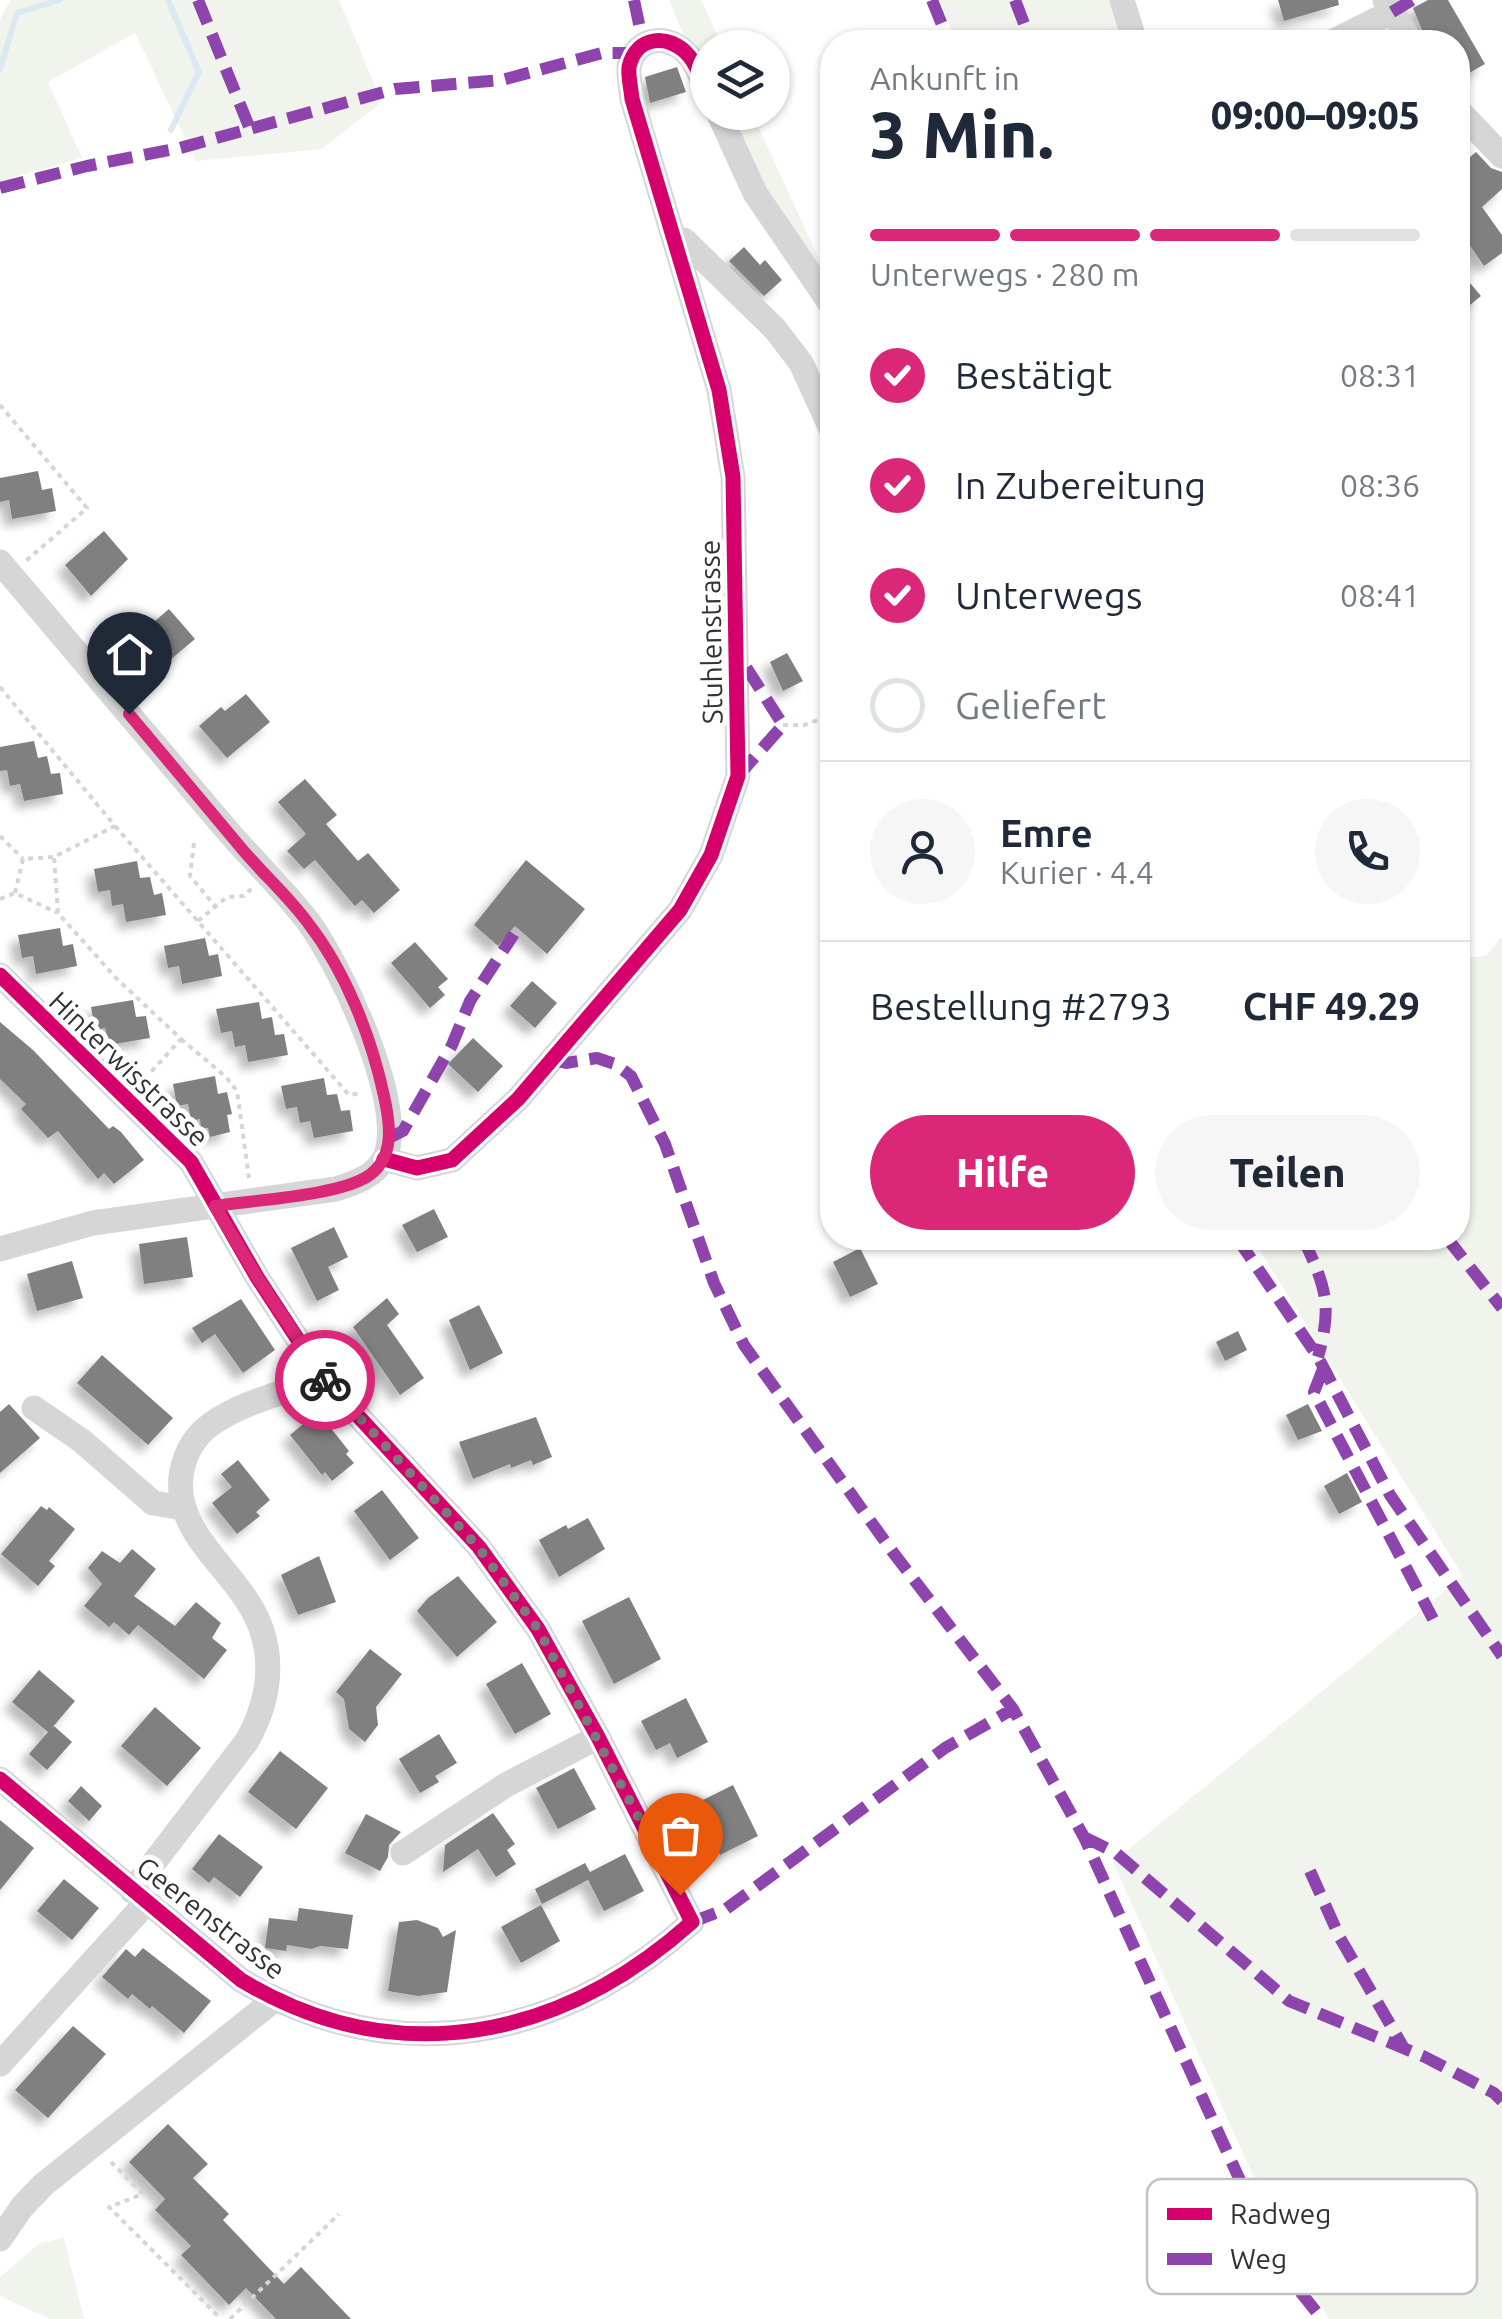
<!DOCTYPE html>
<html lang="de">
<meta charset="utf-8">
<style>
:root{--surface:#fff;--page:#f6f6f7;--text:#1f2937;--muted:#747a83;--line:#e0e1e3;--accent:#db2777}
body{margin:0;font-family:Ubuntu,sans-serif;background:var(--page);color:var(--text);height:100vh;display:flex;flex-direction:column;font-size:38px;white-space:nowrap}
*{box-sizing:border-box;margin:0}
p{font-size:32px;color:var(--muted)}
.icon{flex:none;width:55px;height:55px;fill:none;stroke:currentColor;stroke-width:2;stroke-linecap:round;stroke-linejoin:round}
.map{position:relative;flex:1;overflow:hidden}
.sheet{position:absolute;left:820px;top:30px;width:650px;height:1220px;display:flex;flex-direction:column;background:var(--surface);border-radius:40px;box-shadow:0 2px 8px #0004}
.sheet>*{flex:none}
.fabs{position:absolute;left:690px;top:30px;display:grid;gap:20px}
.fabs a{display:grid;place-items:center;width:100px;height:100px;border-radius:50%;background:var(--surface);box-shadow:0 2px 8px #0004;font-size:50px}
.pin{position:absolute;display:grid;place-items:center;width:85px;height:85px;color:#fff;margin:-102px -42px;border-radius:50% 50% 50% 0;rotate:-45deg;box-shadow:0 0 10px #0007}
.pin .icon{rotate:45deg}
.courier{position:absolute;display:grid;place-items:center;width:100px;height:100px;margin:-50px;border:8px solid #db2777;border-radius:50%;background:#fff;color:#222;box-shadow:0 2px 12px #0007}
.summary em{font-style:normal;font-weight:800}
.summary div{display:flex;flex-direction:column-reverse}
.summary{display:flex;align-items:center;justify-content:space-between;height:170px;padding:0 50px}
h1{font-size:65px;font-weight:800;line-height:75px}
.bar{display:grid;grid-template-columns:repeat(4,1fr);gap:15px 10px;align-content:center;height:120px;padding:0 50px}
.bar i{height:12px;border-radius:8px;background:var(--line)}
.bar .selected{background:var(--accent)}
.bar p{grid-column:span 4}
.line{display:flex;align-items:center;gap:25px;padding:0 50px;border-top:2px solid var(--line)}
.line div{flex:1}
.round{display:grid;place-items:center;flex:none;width:105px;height:105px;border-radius:52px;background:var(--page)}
ol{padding:0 50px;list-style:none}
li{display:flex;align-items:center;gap:30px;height:110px}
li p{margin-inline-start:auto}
li .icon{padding:10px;border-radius:50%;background:var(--accent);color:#fff;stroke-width:4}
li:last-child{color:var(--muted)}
li i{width:55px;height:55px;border:5px solid var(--line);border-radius:50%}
.button{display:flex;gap:20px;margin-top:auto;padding:20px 50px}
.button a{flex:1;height:115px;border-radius:60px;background:var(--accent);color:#fff;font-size:40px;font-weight:800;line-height:115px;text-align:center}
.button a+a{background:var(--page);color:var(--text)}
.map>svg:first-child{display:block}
.green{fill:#f1f4ed}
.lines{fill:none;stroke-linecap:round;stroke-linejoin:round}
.stream{stroke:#dde9f2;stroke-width:6}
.building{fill:#808080;filter:url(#shadow)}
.path{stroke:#d5d5d5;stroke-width:4;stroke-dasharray:5 5;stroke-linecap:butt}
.minor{stroke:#d6d6d6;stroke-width:25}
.quiet{stroke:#8e44ad;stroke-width:12;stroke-dasharray:25 12;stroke-linecap:butt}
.cycleway-casing{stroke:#fff;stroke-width:21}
.cycleway{stroke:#d6006c;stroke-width:15}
.done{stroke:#7a7a7a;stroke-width:10;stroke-dasharray:0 18}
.route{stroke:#db2777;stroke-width:12}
.labels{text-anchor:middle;stroke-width:10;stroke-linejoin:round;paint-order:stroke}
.street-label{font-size:28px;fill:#323232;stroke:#fff}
.key{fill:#fff;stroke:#c2c2c2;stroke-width:2.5}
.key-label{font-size:28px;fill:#323232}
</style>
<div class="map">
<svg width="1502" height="2319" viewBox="0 0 1502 2319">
<defs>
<filter id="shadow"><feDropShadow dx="-8" dy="8" stdDeviation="5" flood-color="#0004"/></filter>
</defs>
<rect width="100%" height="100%" fill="#fff"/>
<path class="green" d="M10,0h329l43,102 -60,47 -126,12 -61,-128 -87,49 34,76 -82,23v-162z
M669,0h32l22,47 -15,1 -1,45z
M940,0h182l13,42h-179z
M716,113h36l72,157 -95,-119z
M1502,936v1383h-173l-42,-67 -174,-390 350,-286 -211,-338h206v-278l29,-5z
M64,2238l20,81h-34l-50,-23v-19l40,-34z"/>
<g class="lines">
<path class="stream" d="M168,0l31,72 -28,58
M0,69l17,-56 43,-13"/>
</g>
<path class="building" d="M1278,0h60l1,5 -55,16z
M1428,0h20l37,64 -16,9 -3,-5 -8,4v-30h-31l-14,-34z
M677,67l9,25 -36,11 -5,-26z
M1476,152l15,16 11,4v17l-20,18 20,28v18l-18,13 -26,-38v-61z
M744,247l16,18 5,-5 17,20 -18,16 -35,-35z
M1470,283l11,13 -23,19v-22z
M38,471l4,19 10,-2 4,23 -44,8 -3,-19 -9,2v-24z
M104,531l24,28 -37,37 -26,-31z
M169,609l26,30 -38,32 -21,-24 10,-8 -5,-6z
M787,653l16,28 -20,10 -13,-29z
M246,694l24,28 -43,36 -28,-32 22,-19 4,4z
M34,741l4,17 9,-2 4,18 9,-1 3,21 -39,7 -4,-17 -10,2 -3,-16 -7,1v-24z
M305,779l32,36 -11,9 32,37 10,-8 32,37 -26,23 -12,-13 -7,6 -40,-46 -11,9 -17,-18 19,-17 -28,-32z
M526,860l59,49 -38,45 -32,-28 -17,20 -24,-21z
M137,861l3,17 10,-1 4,18 8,-2 4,22 -40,7 -3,-18 -11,2 -2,-16 -12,2 -4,-23z
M60,928l3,18 10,-2 4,22 -41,8 -3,-18 -11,2 -4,-23z
M205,938l4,18 9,-2 4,22 -40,8 -3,-18 -11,2 -4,-22z
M415,942l33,37 -10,8 7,8 -15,13 -39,-45z
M532,981l25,22 -22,25 -25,-22z
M133,1000l3,17 10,-1 4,22 -41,7 -4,-17 -10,2 -4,-23z
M259,1002l3,17 10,-2 3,18 9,-1 4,21 -40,7 -3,-17 -10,2 -3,-16 -11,2 -5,-24z
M0,1022l33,28 76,79 4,-3 8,6 23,28 -30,24 -10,-11 -6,6 -40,-48 -10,7 -27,-29 5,-5 -26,-25z
M473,1038l30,28 -25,26 -30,-28z
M215,1076l3,18 9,-2 5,22 -5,1 3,17 -20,5 -2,-9 -7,1 -1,-10 -9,2 -3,-17 -11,2 -4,-22z
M324,1078l3,17 10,-1 4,17 9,-1 3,21 -39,7 -4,-17 -10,2 -3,-16 -11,2 -5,-23z
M434,1209l14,28 -31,15 -15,-27z
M334,1227l14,30 -20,10 11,23 -22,11 -26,-53z
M187,1237l6,40 -49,7 -5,-40z
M860,1248l18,36 -28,13 -17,-35z
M72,1261l11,37 -46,13 -10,-37z
M387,1298l12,16 -12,11 37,53 -24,17 -47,-68z
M241,1299l34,51 -32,23 -28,-39 -13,9 -10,-15z
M479,1305l24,48 -33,17 -21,-50z
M1238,1331l9,19 -22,11 -9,-19z
M102,1355l71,63 -25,27 -71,-62z
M9,1404l31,34 -40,35v-61z
M1308,1404l14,27 -24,9 -12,-25z
M318,1412l31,39 -3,3 8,9 -22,18 -7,-9 -3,3 -32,-40z
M536,1417l16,40 -19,8 -2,-5 -20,8 -1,-4 -37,15 -14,-37z
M238,1460l32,40 -14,12 4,4 -23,18 -25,-31 20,-16 -11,-13z
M1347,1473l15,29 -23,12 -15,-28z
M382,1490l37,48 -29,22 -36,-49z
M41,1506l6,4 2,-3 26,22 -26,32 6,5 -17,20 -37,-32z
M588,1518l17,31 -46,28 -20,-37 27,-15 2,4z
M132,1549l24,20 -22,27 41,30 21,-24 25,21 -9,15 15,12 -23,29 -66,-54 -9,10 -15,-13 -5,5 -25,-21 18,-22 -14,-16 14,-17 18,12z
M319,1556l17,46 -38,13 -17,-40z
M458,1576l39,46 -40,35 -40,-46 11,-13z
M629,1597l32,62 -47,25 -32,-63z
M370,1649l32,25 -26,33 2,18 -13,17 -16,-13 -5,-30 -8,-7z
M522,1663l29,51 -36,20 -29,-50z
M39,1670l36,31 -24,28 3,-3 18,16 -25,28 -18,-16 19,-22 -36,-30z
M686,1698l22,44 -31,16 -7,-15 -14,7 -15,-29z
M155,1707l46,41 -34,38 -46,-40z
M439,1734l18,29 -22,13 4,6 -19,11 -21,-34z
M280,1751l48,37 -32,41 -48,-37z
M574,1768l22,41 -38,20 -22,-41z
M733,1785l25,51 -38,19 -25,-51z
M81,1786l21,20 -13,15 -21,-20z
M493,1813l22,31 -8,6 9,14 -20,13 -18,-28 -35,23 2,-27z
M366,1814l35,18 -12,13 -1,12 -8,14 -35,-18z
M0,1820l34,28 -34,42z
M219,1834l44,33 -23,30 -26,-20 -5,6 -17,-14z
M625,1854l19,37 -40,20 -16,-31 -46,24 -7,-15 50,-26 5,9z
M64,1879l35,29 -27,32 -35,-29z
M541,1905l19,36 -39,22 -20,-36z
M299,1908l54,7 -5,34 -28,-3 -8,3 -25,-4 -1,6 -21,-3 4,-30 28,3z
M417,1920l21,8 5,9 13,-7 -9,62 -29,4 -30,-5 11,-69z
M143,1948l68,53 -27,32 -32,-27 -2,3 -18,-15 -4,5 -26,-22 24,-28 9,8z
M73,2026l33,28 -58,64 -33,-28z
M168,2124l40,40 -15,14 36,36 -6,6 61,64 17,-17 50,52h-75l-30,-31 -17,17 -48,-50 10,-9 -36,-36 10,-11 -36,-37z"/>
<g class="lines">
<path class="path" d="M0,405l87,103 -61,53
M0,687l115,139 -61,31 4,56 58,65 65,61 -40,44
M783,725h21l28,-10
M115,826l234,269 13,-2
M0,836l23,23
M194,843l-4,33 25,30
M15,893l8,-34 30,-2
M0,899l15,-6 43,20
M198,921l29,-24 17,-1 8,-8
M181,1039l45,38 11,14 12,87
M111,2162l32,32 -34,13 112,112
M230,2319l109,-105"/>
<path class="minor" d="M1122,0l13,42
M1385,0l26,42
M1332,42l60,-30
M1458,110l44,46
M718,112l37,81 77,113
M675,240h9l91,89 26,34 31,68
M0,562c73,86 146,173 220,260 29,35 63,66 90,102 31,44 97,181 75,233 -9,19 -30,26 -49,32l-243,34 -93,26
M0,975l191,187 66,115 66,101 156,169 59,82 60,108 94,185c-132,118 -296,151 -451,58l-241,-201
M384,1159l33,9 35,-8 66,-61 162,-189 31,-55 27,-79 -5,-299 -14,-87 -87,-291c-1,-11 -4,-22 -3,-32 7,-32 41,-34 60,-11 8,9 13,24 19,36
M34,1408l48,33 71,62 30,5
M403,1853l103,-68 92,-48
M132,1891l115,-150c19,-34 27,-72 15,-110 -18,-58 -93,-95 -80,-161 4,-18 13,-34 28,-45 31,-23 77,-33 113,-47
M0,2064l146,-161
M0,2239l22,-32 21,-22 231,-185"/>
<path class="quiet" d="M198,0l52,129
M634,0l9,43
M932,0l17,42
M1015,0l16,42
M1392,12l20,-12
M0,188l87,-22 93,-18 215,-59 107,-9 100,-27h32
M738,776l45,-51 -44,-69
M553,1060l13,3 31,-5 18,6 16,12 34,68 49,139 30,62 148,206 121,158 71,128 194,427 44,55
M389,1138l14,-7 49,-86 18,-44 44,-67
M1237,1238l81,119 72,138 112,161
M1303,1238c22,48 30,66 15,119
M1447,1238l55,70
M1323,1369l-9,23 119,227
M1084,1837l32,16 173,148 136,56 69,36 8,8
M1310,1871l30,67 65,112
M692,1922l34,-13 219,-161 68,-39"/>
<defs>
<path id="cycleway" d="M0,975l191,187 66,115 66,101 156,169 59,82 60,108 94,185c-132,118 -296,151 -451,58l-241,-201
M384,1159l33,9 35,-8 66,-61 162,-189 31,-55 27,-79 -5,-299 -14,-87 -87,-291c-1,-11 -4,-22 -3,-32 7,-32 41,-34 60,-11 8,9 13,24 19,36"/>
</defs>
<use href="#cycleway" class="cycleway-casing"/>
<use href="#cycleway" class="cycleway"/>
</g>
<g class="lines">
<path class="done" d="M325,1380l153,167 60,82 142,266"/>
<path class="route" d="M129,714c38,45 75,90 113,135 21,25 46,47 66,74 38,49 63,113 76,173 6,27 11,59 -13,78 -28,22 -119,26 -156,32l42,71 68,103"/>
</g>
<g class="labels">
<g class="street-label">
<text transform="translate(711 632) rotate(-91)" y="10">Stuhlenstrasse</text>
<text transform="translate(129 1069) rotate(44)" y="10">Hinterwisstrasse</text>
<text transform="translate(211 1918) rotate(38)" y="10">Geerenstrasse</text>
</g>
</g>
<rect x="1147" y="2179" width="330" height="115" rx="15" class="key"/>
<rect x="1167" y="2208" width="45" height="12" fill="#d6006c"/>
<rect x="1167" y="2253" width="45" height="12" fill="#8e44ad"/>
<g class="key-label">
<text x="1230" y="2224">Radweg</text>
<text x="1230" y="2269">Weg</text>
</g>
</svg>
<div class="fabs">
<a><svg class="icon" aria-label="layers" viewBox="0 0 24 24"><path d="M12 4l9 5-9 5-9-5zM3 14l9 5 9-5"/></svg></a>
</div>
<div class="pin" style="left:680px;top:1895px;background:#ea580c"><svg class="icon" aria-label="bag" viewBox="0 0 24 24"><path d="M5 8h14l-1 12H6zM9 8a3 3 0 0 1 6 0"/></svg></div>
<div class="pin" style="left:129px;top:714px;background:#1f2937"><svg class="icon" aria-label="home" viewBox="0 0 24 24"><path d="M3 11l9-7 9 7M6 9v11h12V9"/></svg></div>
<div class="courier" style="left:325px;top:1380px"><svg class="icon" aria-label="bike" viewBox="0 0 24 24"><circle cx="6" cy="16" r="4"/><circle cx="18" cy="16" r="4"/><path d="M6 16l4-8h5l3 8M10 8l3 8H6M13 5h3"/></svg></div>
<section class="sheet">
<div class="summary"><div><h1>3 Min.</h1><p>Ankunft in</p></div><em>09:00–09:05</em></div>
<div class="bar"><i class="selected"></i><i class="selected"></i><i class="selected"></i><i></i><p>Unterwegs · 280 m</p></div>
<ol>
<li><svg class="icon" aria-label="check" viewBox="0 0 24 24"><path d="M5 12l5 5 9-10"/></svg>Bestätigt<p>08:31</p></li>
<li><svg class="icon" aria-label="check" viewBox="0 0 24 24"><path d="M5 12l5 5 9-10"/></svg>In Zubereitung<p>08:36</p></li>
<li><svg class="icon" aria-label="check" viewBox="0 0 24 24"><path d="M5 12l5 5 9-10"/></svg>Unterwegs<p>08:41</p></li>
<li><i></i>Geliefert</li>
</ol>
<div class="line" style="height:180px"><a class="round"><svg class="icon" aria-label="person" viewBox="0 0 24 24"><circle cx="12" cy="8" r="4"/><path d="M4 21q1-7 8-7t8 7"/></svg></a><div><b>Emre</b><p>Kurier · 4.4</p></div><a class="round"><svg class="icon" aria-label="phone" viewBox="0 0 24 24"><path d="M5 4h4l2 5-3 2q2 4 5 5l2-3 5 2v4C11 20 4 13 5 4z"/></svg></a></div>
<div class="line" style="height:130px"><div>Bestellung #2793</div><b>CHF 49.29</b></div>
<div class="button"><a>Hilfe</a><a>Teilen</a></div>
</section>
</div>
